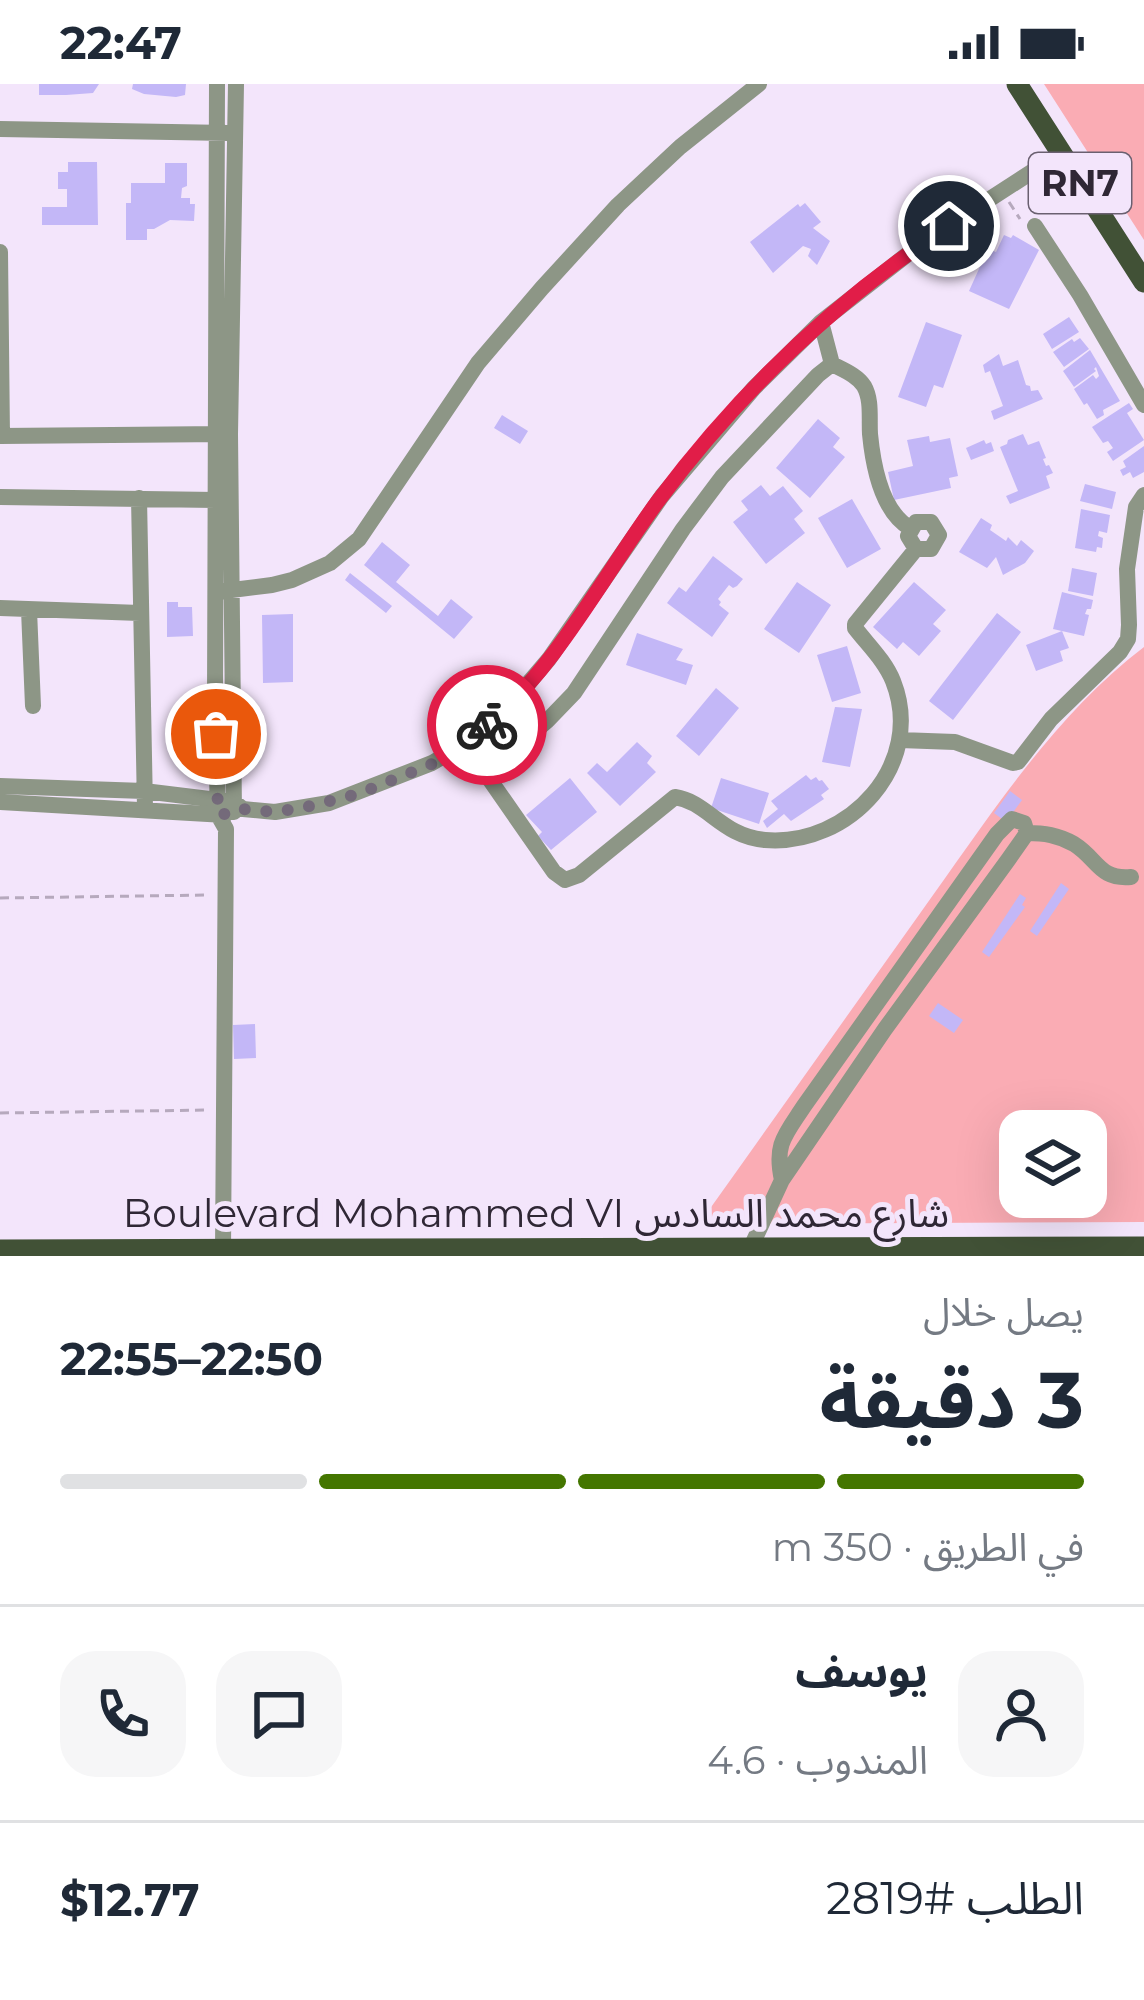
<!DOCTYPE html>
<html lang="ar">
<meta charset="utf-8">
<style>
:root{--surface:#fff;--page:#f6f6f7;--text:#1f2937;--muted:#747a83;--line:#e0e1e3;--accent:#447600}
body{margin:0;font-family:Montserrat,"Noto Sans Arabic",sans-serif;background:var(--page);color:var(--text);direction:rtl;height:100vh;display:flex;flex-direction:column;font-size:45px;white-space:nowrap}
*{box-sizing:border-box;margin:0}
p{font-size:39px;color:var(--muted)}
.icon{flex:none;width:66px;height:66px;fill:none;stroke:currentColor;stroke-width:2;stroke-linecap:round;stroke-linejoin:round}
.map{position:relative;height:1172px;overflow:hidden;direction:ltr}
.side{display:flex;flex-direction:column;background:var(--surface);flex:1}
.side>*{flex:none}
.tools{position:absolute;left:999px;top:1026px;display:grid;gap:24px}
.tools a{display:grid;place-items:center;width:108px;height:108px;border-radius:24px;background:var(--surface);box-shadow:0 12px 48px #0002;font-size:60px}
.pin{position:absolute;display:grid;place-items:center;width:102px;height:102px;color:#fff;margin:-51px;border:6px solid #fff;border-radius:50%;box-shadow:0 3px 12px #0007}
.courier{position:absolute;display:grid;place-items:center;width:120px;height:120px;margin:-60px;border:9px solid #e11d48;border-radius:50%;background:#fff;color:#222;box-shadow:0 3px 15px #0007}
.head em{font-style:normal;font-weight:700}
.head div{display:flex;flex-direction:column-reverse}
.head{display:flex;align-items:center;justify-content:space-between;height:204px;padding:0 60px}
h1{font-size:78px;font-weight:700;line-height:90px}
.bar{display:grid;grid-template-columns:repeat(4,1fr);gap:18px 12px;align-content:center;height:144px;padding:0 60px}
.bar i{height:15px;border-radius:9px;background:var(--line)}
.bar .current{background:var(--accent)}
.bar p{grid-column:span 4}
.line{display:flex;align-items:center;gap:30px;padding:0 60px;border-top:3px solid var(--line)}
.line div{flex:1}
.round{display:grid;place-items:center;flex:none;width:126px;height:126px;border-radius:36px;background:var(--page)}
.status{display:flex;justify-content:space-between;align-items:center;height:84px;padding:0 60px;background:var(--surface);direction:ltr}
.status svg{height:33px;fill:currentColor}
.map>svg:first-child{display:block}
.green{fill:#faacb4;fill-rule:evenodd}
.building{fill:#c3b7f7}
.lines{fill:none;stroke-linecap:round;stroke-linejoin:round}
.path{stroke:#b6a9bd;stroke-width:3;stroke-dasharray:9 6;stroke-linecap:butt}
.minor{stroke:#8d9686;stroke-width:16}
.major{stroke:#415136;stroke-width:21}
.done{stroke:#746a7a;stroke-width:12;stroke-dasharray:0 21.6}
.route{stroke:#e11d48;stroke-width:15}
.labels{text-anchor:middle;stroke-width:10;stroke-linejoin:round;paint-order:stroke}
.shield{fill:#f3e5fb;stroke:#6a6070;stroke-width:3}
.shield-label{font-size:36px;font-weight:bold;fill:#2f2735}
.street-label{font-size:39px;fill:#2f2735;stroke:#f3e5fb}
</style>
<div class="status"><b>22:47</b><svg viewBox="0 0 49 12"><path d="M0 12V9h3v3zM5 12V6h3v6zM10 12V3h3v9zM15 12V0h3v12zM26 1h20v11H26zM47 4h2v5h-2z"/></svg></div>
<div class="map">
<svg width="1144" height="1172" viewBox="0 0 1144 1172">
<rect width="100%" height="100%" fill="#f3e5fb"/>
<path class="green" d="M1044,0h100v156z
M1144,563v575l-445,2c74,-104 148,-208 222,-312 67,-93 131,-195 223,-265zM1020,1047h66v66h-66z"/>
<path class="building" d="M39,0h60l-6,9 -27,2h-27z
M133,0h53l-1,11 -9,2 -32,-3 -12,-5z
M68,78h29l1,63h-56v-18h25v-18h-9v-17h10z
M165,79h22v23l-5,2 -1,10h9v6h5l-1,17 -24,-1 -16,9h-7v11h-21v-37h5v-20h34z
M805,119l16,19 -8,6 17,13 -13,24 -9,-9 3,-7 -8,-3 -30,27 -23,-31 48,-38 2,3z
M1004,151l7,3 2,-3 26,15 -30,59 -40,-18 19,-42 8,3z
M1069,233l10,15 -27,17 -9,-15z
M926,238l36,13 -19,53 -9,-3 -8,22 -28,-10z
M1080,254l9,11 -25,18 -11,-15 19,-13 2,3z
M1090,266l30,51 -17,9 1,5 -7,4 -10,-16 -3,2 -10,-16 19,-14 3,4 3,-3 -3,-9 -2,2 2,2 -22,16 -11,-16z
M999,270l4,12 15,-6 8,25 4,1 1,5 7,-1 5,9 -49,21 -3,-9 12,-5 -13,-35 -5,2 -2,-8z
M1129,319l4,6 -6,4 17,27 -31,21 -6,-9 6,-4 -5,-7 -5,2 -11,-16z
M502,331l26,16 -8,13 -26,-16z
M818,335l22,19 -7,9 12,10 -35,41 -34,-30z
M1023,350l5,11 11,-4 7,17 -3,1 3,7 3,-1 4,8 -7,3 4,12 -40,16 -4,-8 12,-5 -18,-44 7,-3 1,-4z
M929,352l1,6 20,-4 8,38 -9,2 2,10 -57,12 -6,-28 25,-6 -6,-26z
M984,356l2,4 5,-2 3,9 -23,9 -5,-12z
M1144,362v26l-11,6 -3,-6 -7,4 -3,-6 6,-3 -3,-6z
M1085,400l31,8 -4,17 -32,-8z
M761,401l9,11 13,-10 20,25 -9,8 11,14 -39,31 -33,-42 15,-12 -7,-9z
M852,415l29,50 -34,19 -29,-50z
M1081,425l29,6 -3,18 -8,-2 -1,5 5,2 -1,10 -5,-1 -1,5 -21,-4z
M981,434l11,7 -2,5 16,11 2,-4 9,9 4,-6 13,11 -9,12 -22,12 -7,-18 -9,11 -28,-16z
M382,458l28,23 -14,17 42,34 13,-17 22,18 -19,22 -90,-74z
M713,472l30,23 -6,7 -4,2 -4,-3 -11,14 3,3 -2,3 10,8 -17,24 -45,-34 12,-16 7,5z
M1072,484l25,5 -4,23 -25,-5z
M350,489l42,33 -6,7 -41,-33z
M797,498l34,23 -32,48 -35,-24z
M914,498l32,28 -13,14 8,7 -22,25 -16,-14 -6,7 -24,-22z
M1062,508l31,8 -2,9h-4l-2,5 4,1 -5,21 -31,-7z
M167,518h11v5h14l1,29 -26,1z
M997,529l24,19 -68,88 -24,-19z
M293,530v68l-30,1 -1,-68z
M1062,547l7,17 -9,3 3,10 -27,10 -10,-26z
M637,549l46,16 -7,11 17,5 -7,20 -60,-20z
M847,562l14,47 -29,9 -15,-47z
M716,604l23,20 -40,48 -23,-20z
M835,623l27,2 -12,58 -28,-5z
M637,658l15,14 -5,7 9,9 -36,34 -33,-33 10,-10 10,9z
M806,691l5,5 5,-3 3,4 3,-1 7,9 -8,6 3,4 -33,22 -7,-7 -17,14 -4,-7 15,-12 -7,-8z
M570,694l27,34 -46,38 -13,-14 4,-4 -16,-17z
M721,694l48,15 -10,31 -48,-16z
M1010,707l12,9 -16,22 -12,-9z
M1061,799l8,6 -32,47 -7,-5z
M1020,810l6,4 -4,7 3,2 -36,50 -7,-5z
M938,919l25,17 -9,13 -25,-17z
M255,940l1,34 -22,1 -1,-34z"/>
<g class="lines">
<path class="path" d="M1009,118l11,17
M0,814l208,-3
M0,1029l210,-3"/>
<path class="minor" d="M217,0l-2,616 3,115 8,14 -3,422
M0,45l228,4
M1035,142l45,69 64,110
M0,168l2,184
M821,238l11,42c11,6 25,11 32,22 8,14 5,32 6,48 3,31 11,77 40,94
M832,280l-14,11 -96,102 -39,52 -109,164 -27,28 -59,50 2,9 64,92 11,8 14,-5 96,-78c33,5 46,39 90,43 84,7 161,-76 128,-159 -8,-20 -24,-35 -38,-53v-4l61,-75h15l8,-14 -8,-13h-15l-8,14 8,13
M0,352l224,-2
M0,413l216,3
M139,414l6,310
M216,508l56,-7 20,-5 38,-17 29,-24 119,-176 64,-75 76,-83 62,-58 79,-63
M0,524l140,5
M29,526l4,96
M900,656l55,2 58,21 5,-1 33,-43 69,-67 8,-13 1,-14 -2,-56 9,-62 8,-12
M0,702l144,5 90,11 9,7 32,3 54,-9 103,-40 30,-18 38,-31 26,-28 23,-27 113,-163 92,-108 67,-66 101,-79 139,-90
M0,718l225,13
M234,728l-4,-378 6,-350
M1027,749c17,0 31,2 47,11 24,15 25,36 57,33
M751,1163l31,-67 103,-151 123,-169 19,-27 -3,-10 -12,-4 -15,15 -193,272c-19,29 -30,38 -22,74"/>
<path class="major" d="M1017,0l127,198
M0,1166l1144,-3"/>
</g>
<g class="lines">
<path class="done" d="M216,650l2,80h15l10,-5 32,3 27,-4 56,-14 74,-30 55,-39"/>
<path class="route" d="M487,641c69,-57 118,-152 171,-224 80,-107 179,-202 291,-275"/>
</g>
<g class="labels">
<rect class="shield" x="1029" y="69" width="102" height="60" rx="9"/>
<g class="shield-label">
<text x="1080" y="112">RN7</text>
</g>
<g class="street-label">
<text x="536" y="1143">Boulevard Mohammed VI شارع محمد السادس</text>
</g>
</g>
</svg>
<div class="tools">
<a><svg class="icon" aria-label="layers" viewBox="0 0 24 24"><path d="M12 4l9 5-9 5-9-5zM3 14l9 5 9-5"/></svg></a>
</div>
<div class="pin" style="left:216px;top:650px;background:#ea580c"><svg class="icon" aria-label="bag" viewBox="0 0 24 24"><path d="M5 8h14l-1 12H6zM9 8a3 3 0 0 1 6 0"/></svg></div>
<div class="pin" style="left:949px;top:142px;background:#1f2937"><svg class="icon" aria-label="home" viewBox="0 0 24 24"><path d="M3 11l9-7 9 7M6 9v11h12V9"/></svg></div>
<div class="courier" style="left:487px;top:641px"><svg class="icon" aria-label="bike" viewBox="0 0 24 24"><circle cx="6" cy="16" r="4"/><circle cx="18" cy="16" r="4"/><path d="M6 16l4-8h5l3 8M10 8l3 8H6M13 5h3"/></svg></div>
</div>
<section class="side">
<div class="head"><div><h1>3 دقيقة</h1><p>يصل خلال</p></div><em>22:50–22:55</em></div>
<div class="bar"><i class="current"></i><i class="current"></i><i class="current"></i><i></i><p>في الطريق · 350 m</p></div>
<div class="line" style="height:216px"><a class="round"><svg class="icon" aria-label="person" viewBox="0 0 24 24"><circle cx="12" cy="8" r="4"/><path d="M4 21q1-7 8-7t8 7"/></svg></a><div><b>يوسف</b><p>المندوب · 4.6</p></div><a class="round"><svg class="icon" aria-label="chat" viewBox="0 0 24 24"><path d="M4 5h16v11H9l-5 4z"/></svg></a><a class="round"><svg class="icon" aria-label="phone" viewBox="0 0 24 24"><path d="M5 4h4l2 5-3 2q2 4 5 5l2-3 5 2v4C11 20 4 13 5 4z"/></svg></a></div>
<div class="line" style="height:156px"><div>الطلب #2819</div><b>$12.77</b></div>
</section>
